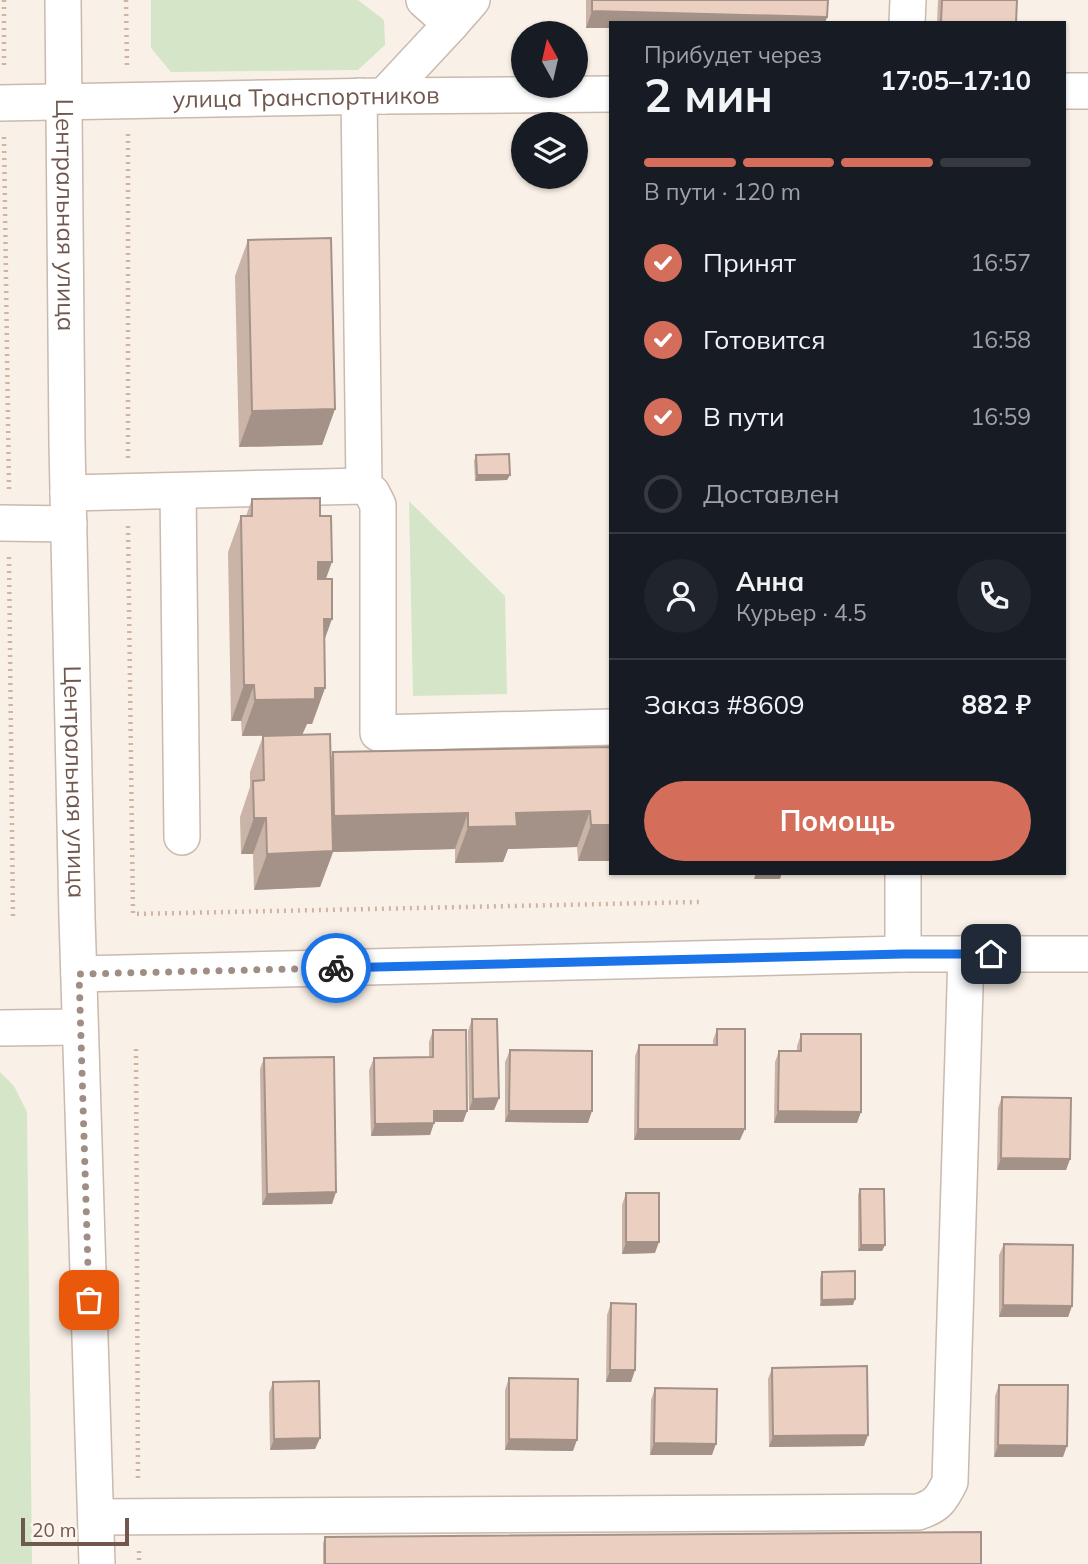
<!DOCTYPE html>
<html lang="ru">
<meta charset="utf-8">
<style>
:root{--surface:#171b24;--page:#20242c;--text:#f1f3f6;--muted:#9ea1a6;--line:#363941;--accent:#d46e5b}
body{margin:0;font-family:Mulish,sans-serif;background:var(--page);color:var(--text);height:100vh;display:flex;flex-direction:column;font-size:26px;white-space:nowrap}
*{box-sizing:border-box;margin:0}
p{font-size:23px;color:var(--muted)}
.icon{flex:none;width:38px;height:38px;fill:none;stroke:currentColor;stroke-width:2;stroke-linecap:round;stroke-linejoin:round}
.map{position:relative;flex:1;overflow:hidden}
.details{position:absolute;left:609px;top:21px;width:457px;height:854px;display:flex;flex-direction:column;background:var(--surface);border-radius:0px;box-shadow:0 2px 5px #0004}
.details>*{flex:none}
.needle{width:46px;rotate:352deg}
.buttons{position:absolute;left:511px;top:21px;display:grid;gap:14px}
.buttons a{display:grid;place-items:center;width:77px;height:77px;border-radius:50%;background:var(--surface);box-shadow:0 2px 5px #0004;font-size:35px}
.scale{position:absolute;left:21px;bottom:18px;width:108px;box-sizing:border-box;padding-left:7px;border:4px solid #70584f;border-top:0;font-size:19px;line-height:24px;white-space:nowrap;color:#70584f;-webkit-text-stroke:5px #fdf5ed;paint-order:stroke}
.pin{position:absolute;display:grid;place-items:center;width:60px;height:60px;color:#fff;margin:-30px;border-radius:14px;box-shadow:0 4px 10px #0006}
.courier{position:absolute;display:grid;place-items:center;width:70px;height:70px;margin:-35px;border:5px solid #1a73e8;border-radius:50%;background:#fff;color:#222;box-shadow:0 2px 9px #0007}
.headline em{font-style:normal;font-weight:700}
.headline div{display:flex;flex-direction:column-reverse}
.headline{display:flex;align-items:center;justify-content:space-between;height:119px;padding:0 35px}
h1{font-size:46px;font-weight:700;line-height:52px}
.bar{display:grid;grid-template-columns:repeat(4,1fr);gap:10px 7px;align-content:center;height:84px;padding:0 35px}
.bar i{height:9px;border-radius:5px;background:var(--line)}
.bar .on{background:var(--accent)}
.bar p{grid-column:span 4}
.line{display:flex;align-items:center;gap:18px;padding:0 35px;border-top:2px solid var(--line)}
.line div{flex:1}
.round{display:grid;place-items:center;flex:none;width:74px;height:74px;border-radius:37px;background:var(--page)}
ol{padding:0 35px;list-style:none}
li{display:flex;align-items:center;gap:21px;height:77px}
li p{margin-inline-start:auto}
li .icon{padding:7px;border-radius:50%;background:var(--accent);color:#fff;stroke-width:4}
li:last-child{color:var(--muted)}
li i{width:38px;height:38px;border:4px solid var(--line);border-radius:50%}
.button{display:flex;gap:14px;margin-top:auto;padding:14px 35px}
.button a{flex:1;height:80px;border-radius:42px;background:var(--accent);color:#fff;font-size:28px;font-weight:700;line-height:80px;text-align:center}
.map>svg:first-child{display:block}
.green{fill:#d5e5c7}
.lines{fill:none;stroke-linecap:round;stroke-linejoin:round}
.minor-casing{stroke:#cab9ae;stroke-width:38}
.path{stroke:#d0b3a5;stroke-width:4.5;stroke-dasharray:2 5;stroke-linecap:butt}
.minor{stroke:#fff;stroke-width:35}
.wall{fill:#cab3a7}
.shaded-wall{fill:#a49288}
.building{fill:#ebd0c2;stroke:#a49288;stroke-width:2}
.done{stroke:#a08e84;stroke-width:7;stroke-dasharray:0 12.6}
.route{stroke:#1a73e8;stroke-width:9}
.labels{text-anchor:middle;stroke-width:7;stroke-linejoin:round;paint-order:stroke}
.street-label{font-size:24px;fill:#70584f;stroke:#fdf5ed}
</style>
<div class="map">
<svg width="1088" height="1564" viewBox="0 0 1088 1564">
<rect width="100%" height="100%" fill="#f9f1e7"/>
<path class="green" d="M151,0h207l26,20 1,25 -27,25 -187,2 -20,-24z
M409,501l96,95 2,98 -94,2z
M0,1072l14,14 13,26 5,452h-32z"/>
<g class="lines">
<defs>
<g id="minor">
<path id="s1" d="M63,0l4,443 10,474 20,647"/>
<path d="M907,23l1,-23"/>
<path d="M451,24l21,-24"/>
<path d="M1064,91h24"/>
<path d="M359,96l5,390"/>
<path d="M384,96l67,-72 -27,-24"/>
<path id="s2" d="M0,103l384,-7 227,-2"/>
<path d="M178,491l4,346"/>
<path d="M68,493l296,-7 8,7 6,12v228l233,-6"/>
<path d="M0,523l69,1"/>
<path d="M903,954v-81"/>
<path d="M79,974l824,-20h185"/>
<path d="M0,1028l80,-1"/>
<path d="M96,1517l822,-5c19,-6 23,-12 32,-30l16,-528"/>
</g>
</defs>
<use href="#minor" class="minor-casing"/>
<path class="path" d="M4,0v69
M126,0l1,66
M128,134v324
M4,137l5,352
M128,526l5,388 567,-12
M9,557l4,362
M136,1049l2,434
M139,1551v13"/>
<use href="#minor" class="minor"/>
</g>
<path class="wall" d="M586,0h242l-1,17 -2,6h-214v5h-25z
M938,0h79l-1,23h-79z
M248,240l87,169 -13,36 -83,2 -4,-171z
M476,455l34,20 -3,5 -32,1 -1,-20z
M252,499l68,17 5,172 -13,36h-5l-5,11 29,23 2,-6 278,-5v114h-33l-1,-14 -69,2 -5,13 -48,1v-14l-122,3 -13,35 -66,3 -1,-36h-12l-1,-37 10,-30v-15l13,-36h-21l-1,-15h-10l-3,-169 13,-36h5z
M472,1019l27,79 -5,12h-25l-1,-79z
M717,1029l23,111h-106l1,-84 4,-11h74v-5z
M433,1030l34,81 -4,11h-29l-4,13 -59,1 -2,-66 5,-12 55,-1v-15z
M801,1034l56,89h-83l1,-61 4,-11h18v-5z
M510,1050l78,73 -83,-1v-60z
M264,1058l72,134 -4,12 -70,1 -2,-136z
M1002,1097l68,62 -4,11h-69l1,-62z
M860,1189l25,56 -3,6h-24v-56z
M626,1193l29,60 -33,1v-49z
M1004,1244l68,62 -4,11h-69v-62z
M822,1272l31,33 -33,1v-28z
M611,1303l24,67 -4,12h-25l1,-67z
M772,1368l96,67 -4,11 -95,1 -1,-68z
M509,1378l64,73 -68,-1v-60z
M273,1382l47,56 -5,11 -45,1 -1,-57z
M999,1385l64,72h-69l1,-61z
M655,1388l57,67h-62l1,-55z
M325,1537l656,27h-658v-21z"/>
<path class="shaded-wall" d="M592,11l235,6 -2,6h-214v5h-25z
M335,409l-13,36 -83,2 13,-36z
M477,475h33l-3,5 -32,1z
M318,562h14l-13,36z
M324,619h8l-13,36z
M244,685h10l-13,36h-10z
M315,688h10l-13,36h-5l-5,11 -60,1 13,-36z
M590,811l-13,36 -69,2 -5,13 -48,1 13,-36 48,-14z
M468,813l-13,36 -122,3 -13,35 -66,3 13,-36 54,-2 13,-36z
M254,818h12l-13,36h-12z
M591,825h20v36h-33z
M756,873h26l-2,6h-26z
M499,1098l-5,12h-25l4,-11z
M434,1111h33l-4,11h-33z
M509,1111h83l-4,12 -83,-1z
M778,1111l83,1 -4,11h-83z
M434,1123l-4,12 -59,1 4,-12z
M638,1129h107l-5,11h-106z
M1001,1158l69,1 -4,11h-69z
M336,1192l-4,12 -70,1 5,-11z
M626,1242h33l-4,11 -33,1z
M861,1245h24l-3,6h-24z
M855,1299l-2,6 -33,1 2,-6z
M1003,1305l69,1 -4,11h-69z
M610,1370h25l-4,12h-25z
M868,1435l-4,11 -95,1 4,-11z
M320,1438l-5,11 -45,1 4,-11z
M509,1439l68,1 -4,11 -68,-1z
M654,1443l62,1 -4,11h-62z
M998,1445l69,1 -4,11h-69z"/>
<path class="building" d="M592,0h236l-1,17 -235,-6z
M942,0h75l-1,23h-75z
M331,238l4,171 -83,2 -4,-171z
M509,454l1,21h-33l-1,-20z
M320,498v18h11l1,46h-14v17h14v40h-8l1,69h-10v11l-60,1 -1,-15h-10l-3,-169h11v-17z
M330,734l3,117 -66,3 -1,-36h-12l-1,-37 11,-1 -1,-44z
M611,747v78h-20l-1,-14 -74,2 1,13 -49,1v-14l-134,3 -1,-64z
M472,1019h25l2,79 -26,1z
M717,1029h28v100h-107l1,-84h78z
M433,1030h33l1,81h-33v12l-59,1 -1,-66 59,-1z
M801,1034h60v78l-83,-1 1,-60h22z
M510,1050l82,1v60h-83z
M334,1057l2,135 -69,2 -3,-136z
M1002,1097l69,1 -1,61 -69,-1z
M860,1189h24l1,56h-24z
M626,1193h33v49h-33z
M1004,1244l69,1 -1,61 -69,-1z
M855,1271v28l-33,1v-28z
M611,1303l25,1 -1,66h-25z
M867,1366l1,69 -95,1 -1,-68z
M509,1378l69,1 -1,61 -68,-1z
M319,1381l1,57 -46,1 -1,-57z
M999,1385h69l-1,61 -69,-1z
M655,1388l62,1 -1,55 -62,-1z
M981,1532v32h-656v-27z"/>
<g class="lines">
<path class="done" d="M89,1300l-10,-326 257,-6"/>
<path class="route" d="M336,968l567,-14h88"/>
</g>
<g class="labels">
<g class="street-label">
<text dy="8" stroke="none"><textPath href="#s2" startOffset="306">улица Транспортников</textPath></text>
<text dy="8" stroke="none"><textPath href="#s1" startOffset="215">Центральная улица</textPath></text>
<text dy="8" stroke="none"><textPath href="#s1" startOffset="782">Центральная улица</textPath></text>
</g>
</g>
</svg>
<div class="buttons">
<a><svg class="needle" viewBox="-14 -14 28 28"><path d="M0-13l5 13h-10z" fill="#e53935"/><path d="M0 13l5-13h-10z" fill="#9ea1a6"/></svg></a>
<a><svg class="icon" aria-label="layers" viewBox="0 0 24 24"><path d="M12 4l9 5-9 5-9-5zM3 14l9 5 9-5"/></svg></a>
</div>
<div class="scale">20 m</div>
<div class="pin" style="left:89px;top:1300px;background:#ea580c"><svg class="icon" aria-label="bag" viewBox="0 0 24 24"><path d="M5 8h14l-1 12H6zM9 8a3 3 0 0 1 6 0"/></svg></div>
<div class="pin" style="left:991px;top:954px;background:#1f2937"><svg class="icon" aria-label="home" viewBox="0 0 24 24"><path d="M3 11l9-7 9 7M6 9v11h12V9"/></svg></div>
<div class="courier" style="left:336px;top:968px"><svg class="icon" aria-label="bike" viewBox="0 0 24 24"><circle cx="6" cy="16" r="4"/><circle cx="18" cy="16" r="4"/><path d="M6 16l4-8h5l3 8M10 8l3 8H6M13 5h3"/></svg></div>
<section class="details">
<div class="headline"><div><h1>2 мин</h1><p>Прибудет через</p></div><em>17:05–17:10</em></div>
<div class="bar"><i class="on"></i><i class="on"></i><i class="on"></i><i></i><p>В пути · 120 m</p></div>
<ol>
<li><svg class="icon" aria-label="check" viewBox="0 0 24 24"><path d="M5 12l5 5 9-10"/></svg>Принят<p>16:57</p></li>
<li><svg class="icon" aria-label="check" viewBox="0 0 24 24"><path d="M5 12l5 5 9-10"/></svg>Готовится<p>16:58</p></li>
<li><svg class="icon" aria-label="check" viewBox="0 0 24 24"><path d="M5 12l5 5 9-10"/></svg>В пути<p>16:59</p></li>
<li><i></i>Доставлен</li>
</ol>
<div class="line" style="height:126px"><a class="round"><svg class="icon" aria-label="person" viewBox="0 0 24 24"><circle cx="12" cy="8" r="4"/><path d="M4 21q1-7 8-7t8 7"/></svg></a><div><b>Анна</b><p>Курьер · 4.5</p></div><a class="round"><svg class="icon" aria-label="phone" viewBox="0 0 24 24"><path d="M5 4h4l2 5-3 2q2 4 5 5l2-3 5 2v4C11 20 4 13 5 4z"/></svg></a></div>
<div class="line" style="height:91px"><div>Заказ #8609</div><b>882 ₽</b></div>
<div class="button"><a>Помощь</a></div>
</section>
</div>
